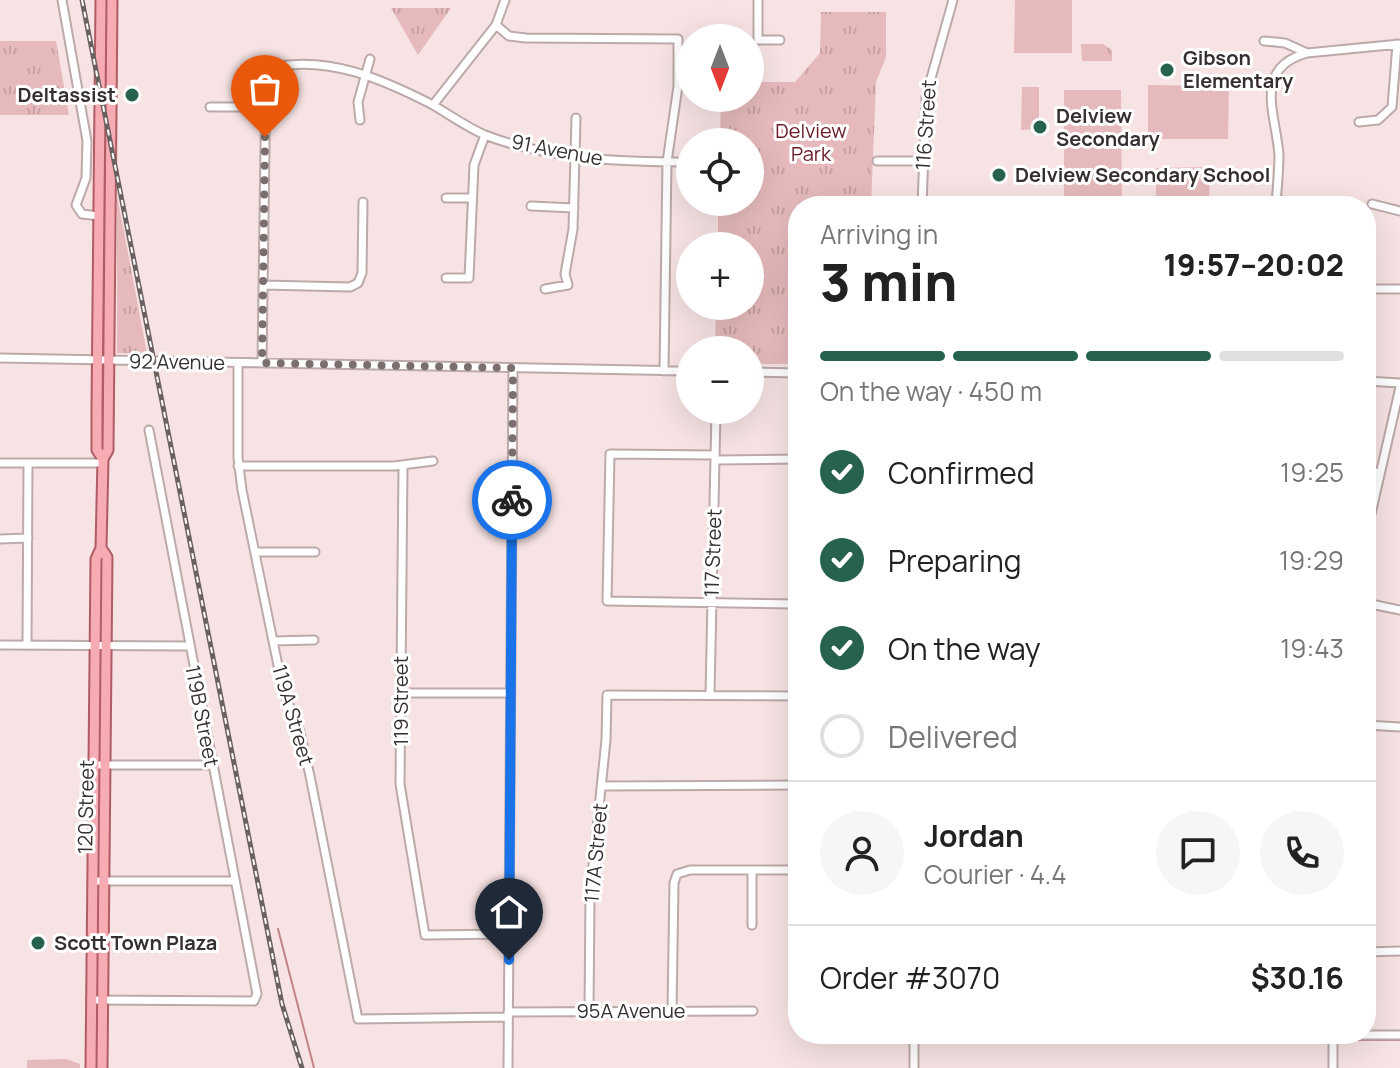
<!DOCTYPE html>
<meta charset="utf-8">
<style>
:root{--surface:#fff;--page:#f6f6f6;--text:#222;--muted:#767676;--line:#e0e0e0;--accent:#27624c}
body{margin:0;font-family:Manrope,sans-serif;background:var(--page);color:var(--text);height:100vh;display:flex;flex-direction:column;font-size:30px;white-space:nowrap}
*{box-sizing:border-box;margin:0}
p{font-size:26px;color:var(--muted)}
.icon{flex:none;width:44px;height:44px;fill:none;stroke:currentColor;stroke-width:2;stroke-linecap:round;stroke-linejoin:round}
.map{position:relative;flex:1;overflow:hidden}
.drawer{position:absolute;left:788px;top:196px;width:588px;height:848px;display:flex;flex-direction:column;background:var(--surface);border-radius:32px;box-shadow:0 8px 32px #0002}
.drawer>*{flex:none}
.needle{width:52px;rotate:180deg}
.buttons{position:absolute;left:676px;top:24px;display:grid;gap:16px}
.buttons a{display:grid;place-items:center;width:88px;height:88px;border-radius:50%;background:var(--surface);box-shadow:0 8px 32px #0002;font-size:40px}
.pin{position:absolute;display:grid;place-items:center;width:68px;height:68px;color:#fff;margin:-82px -34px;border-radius:50% 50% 50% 0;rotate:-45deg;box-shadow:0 0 8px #0007}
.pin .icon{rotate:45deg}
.courier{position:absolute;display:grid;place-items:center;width:80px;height:80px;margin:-40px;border:6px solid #1a73e8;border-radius:50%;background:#fff;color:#222;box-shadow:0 2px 10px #0007}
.summary em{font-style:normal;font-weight:800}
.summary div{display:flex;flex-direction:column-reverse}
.summary{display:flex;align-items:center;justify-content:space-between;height:136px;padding:0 32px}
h1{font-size:52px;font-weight:800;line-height:60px}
.bar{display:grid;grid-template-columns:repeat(4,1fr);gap:12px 8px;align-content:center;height:96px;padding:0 32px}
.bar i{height:10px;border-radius:6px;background:var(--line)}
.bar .current{background:var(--accent)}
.bar p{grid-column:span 4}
.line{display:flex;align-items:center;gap:20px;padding:0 32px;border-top:2px solid var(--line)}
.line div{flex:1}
.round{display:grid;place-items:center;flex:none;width:84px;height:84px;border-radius:42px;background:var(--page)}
ol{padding:0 32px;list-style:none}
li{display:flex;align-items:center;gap:24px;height:88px}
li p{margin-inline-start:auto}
li .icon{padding:8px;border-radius:50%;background:var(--accent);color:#fff;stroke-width:4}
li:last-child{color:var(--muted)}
li i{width:44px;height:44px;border:4px solid var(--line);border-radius:50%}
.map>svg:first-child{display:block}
.green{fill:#e6babc}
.park{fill:url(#park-tufts)}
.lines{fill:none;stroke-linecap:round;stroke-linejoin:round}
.stream{stroke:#c28286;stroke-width:2}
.minor-casing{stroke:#bca9a9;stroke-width:11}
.major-casing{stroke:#b05c64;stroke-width:13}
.minor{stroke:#fff;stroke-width:7}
.major{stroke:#f7acb3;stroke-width:9}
.rail-casing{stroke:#6c6161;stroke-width:5}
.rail{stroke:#fff;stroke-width:2;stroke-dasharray:6;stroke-linecap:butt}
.done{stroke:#7a6e6e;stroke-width:8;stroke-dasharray:0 14.4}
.route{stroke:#1a73e8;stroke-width:10}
.poi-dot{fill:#27624c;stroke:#fff;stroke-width:3}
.labels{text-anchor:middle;stroke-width:6;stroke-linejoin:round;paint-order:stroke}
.poi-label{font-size:20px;font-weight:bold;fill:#362f2f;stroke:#fff;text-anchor:start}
.street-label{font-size:20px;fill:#362f2f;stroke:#fff}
.park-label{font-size:20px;fill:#681b27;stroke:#fff}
</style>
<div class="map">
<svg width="1400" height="1068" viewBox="0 0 1400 1068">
<defs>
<pattern id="park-tufts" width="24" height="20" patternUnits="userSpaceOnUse" patternTransform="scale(2)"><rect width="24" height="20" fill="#e6babc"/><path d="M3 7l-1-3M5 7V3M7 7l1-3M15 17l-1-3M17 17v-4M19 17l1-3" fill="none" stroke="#c6a0a2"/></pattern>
</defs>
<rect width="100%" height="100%" fill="#f7e3e3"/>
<path class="green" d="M1015,0h57v53h-58z
M1148,85l81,1 -1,53h-80z
M1022,87h17v42l-18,1z
M1064,90h57l1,116h-58z
M1210,167l-1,39h-53v-38z
M66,1059l14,5v4h-53v-8z"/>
<path class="park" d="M391,8h60l-33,47z
M821,12h65v45l-10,25 -5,124h-73v158h-48v-14h-35l1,-44h34v-60h-32v-44h32v-60h-30l1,-44h29v-16h45l25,-29z
M0,41h56l13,74h-69z
M1081,44h22l9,6v11h-30z
M117,195l30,158h-30z"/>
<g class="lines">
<path class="stream" d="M278,929l36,139
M1353,1040h47"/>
<defs>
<path id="minor" d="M62,0l25,141 -1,37 -10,27 6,9 17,2
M758,0v40h22
M496,25l13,11 17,2 152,1v47l-11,76 -3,209
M1264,41l21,2 22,10
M433,105l63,-80 9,-25
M210,107h56
M360,120l-2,-18 12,-43
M1359,122l19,-2 14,-13 5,-63
M877,161h45
M446,198h26
M1372,204l28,7
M531,206l43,2
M922,206l4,-110 27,-96
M1276,206c1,-17 3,-34 3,-51 -3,-41 -27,-87 28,-102l93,-9
M446,278h23l5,-113 11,-30
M263,285l87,2 8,-4 4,-10 1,-71
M545,289l23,-4 -3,-11 8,-45 3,-111
M1366,289h34
M0,358l690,13
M238,363v95l4,32 41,200 17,42 10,44 48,243 150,-2
M262,363l4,-288 8,-8c56,-11 108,12 157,37 18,10 35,23 54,31 65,25 136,27 205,27
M750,372l48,1
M1366,381l34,2
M715,455l-105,-1 -3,147 191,3
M715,460l83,-1
M0,463h103
M238,466h156l39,-5
M403,466l-3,318 25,151 84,-1
M1366,470l14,3
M1366,536l34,-149
M0,539l28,-1
M255,552h60
M1366,603l34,7
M273,641l41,-1
M0,645l188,1
M27,645l1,-182
M401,693h109
M710,695l6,-285
M1366,725l34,2
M94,765h118
M602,786l196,-1
M93,881h142
M752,925v-54
M1366,952l34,-1
M91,1000l163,1 3,-7 -108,-564
M589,1011l1,-116 16,-155 1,-45 191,1
M672,1011l2,-128 3,-9 13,-4h108
M508,1012l245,-1
M1333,1035h67
M508,1068l5,-700
M914,1068v-34
M1333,1068v-34"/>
<path id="major" d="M101,0l-4,408v42l6,9
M101,548l6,9 -5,511
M91,1068l5,-509 5,-11 2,-89 5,-9 4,-450"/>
</defs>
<use href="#minor" class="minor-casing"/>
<use href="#major" class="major-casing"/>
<use href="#minor" class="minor"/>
<use href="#major" class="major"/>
<defs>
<path id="rail" d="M82,0l200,1004 20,64"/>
</defs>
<use href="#rail" class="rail-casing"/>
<use href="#rail" class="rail"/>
</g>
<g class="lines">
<path class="done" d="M265,137l-3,226 251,5 -1,132"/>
<path class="route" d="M509,960l3,-460"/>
</g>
<g class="poi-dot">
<circle cx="1167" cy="70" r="8"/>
<circle cx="132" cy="95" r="8"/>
<circle cx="1040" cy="127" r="8"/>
<circle cx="999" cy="175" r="8"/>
<circle cx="38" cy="943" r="8"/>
</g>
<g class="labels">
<g class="poi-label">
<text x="1183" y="65">Gibson<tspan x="1183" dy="23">Elementary</tspan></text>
<text x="116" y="102" text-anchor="end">Deltassist</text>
<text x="1056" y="123">Delview<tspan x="1056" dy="23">Secondary</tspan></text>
<text x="1015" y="182">Delview Secondary School</text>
<text x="54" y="950">Scott Town Plaza</text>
</g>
<g class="street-label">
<text transform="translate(926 125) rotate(-86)" y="7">116 Street</text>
<text transform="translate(557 150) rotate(11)" y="7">91 Avenue</text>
<text transform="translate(177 362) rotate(1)" y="7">92 Avenue</text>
<text transform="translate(713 553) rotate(-88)" y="7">117 Street</text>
<text transform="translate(401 701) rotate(-90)" y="7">119 Street</text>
<text transform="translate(293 715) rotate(74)" y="7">119A Street</text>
<text transform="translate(202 716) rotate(79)" y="7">119B Street</text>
<text transform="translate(86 807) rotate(-89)" y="7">120 Street</text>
<text transform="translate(596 853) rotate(-85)" y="7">117A Street</text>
<text x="631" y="1018">95A Avenue</text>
</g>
<g class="park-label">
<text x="811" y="138">Delview<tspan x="811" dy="23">Park</tspan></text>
</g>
</g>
</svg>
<div class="buttons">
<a><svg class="needle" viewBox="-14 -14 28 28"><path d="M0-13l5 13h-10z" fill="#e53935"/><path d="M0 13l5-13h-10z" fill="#767676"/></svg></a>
<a><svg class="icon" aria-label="locate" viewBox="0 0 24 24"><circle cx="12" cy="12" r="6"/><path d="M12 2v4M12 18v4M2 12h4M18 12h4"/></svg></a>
<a>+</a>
<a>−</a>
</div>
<div class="pin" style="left:265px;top:137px;background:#ea580c"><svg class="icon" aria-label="bag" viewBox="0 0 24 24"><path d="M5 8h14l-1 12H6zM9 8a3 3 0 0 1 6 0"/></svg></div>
<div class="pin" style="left:509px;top:960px;background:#1f2937"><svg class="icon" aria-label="home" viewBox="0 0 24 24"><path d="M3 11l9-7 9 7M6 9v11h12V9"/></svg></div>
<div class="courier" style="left:512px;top:500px"><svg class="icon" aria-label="bike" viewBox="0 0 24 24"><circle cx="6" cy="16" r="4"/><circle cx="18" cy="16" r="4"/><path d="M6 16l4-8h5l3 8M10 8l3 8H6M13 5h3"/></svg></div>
<section class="drawer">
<div class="summary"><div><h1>3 min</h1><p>Arriving in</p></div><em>19:57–20:02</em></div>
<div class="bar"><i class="current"></i><i class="current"></i><i class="current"></i><i></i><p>On the way · 450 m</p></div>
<ol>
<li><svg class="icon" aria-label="check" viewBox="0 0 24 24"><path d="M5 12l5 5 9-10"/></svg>Confirmed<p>19:25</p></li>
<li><svg class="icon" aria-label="check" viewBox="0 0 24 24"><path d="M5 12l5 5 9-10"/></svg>Preparing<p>19:29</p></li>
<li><svg class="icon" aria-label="check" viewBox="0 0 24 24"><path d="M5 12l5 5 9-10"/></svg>On the way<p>19:43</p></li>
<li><i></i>Delivered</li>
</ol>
<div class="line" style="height:144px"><a class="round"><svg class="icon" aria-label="person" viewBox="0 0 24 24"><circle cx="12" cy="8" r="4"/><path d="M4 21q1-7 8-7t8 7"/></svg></a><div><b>Jordan</b><p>Courier · 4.4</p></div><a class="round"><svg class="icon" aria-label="chat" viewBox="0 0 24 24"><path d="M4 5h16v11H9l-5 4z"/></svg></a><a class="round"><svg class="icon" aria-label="phone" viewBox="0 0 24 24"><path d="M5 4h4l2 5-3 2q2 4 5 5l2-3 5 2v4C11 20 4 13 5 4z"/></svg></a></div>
<div class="line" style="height:104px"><div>Order #3070</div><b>$30.16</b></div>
</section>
</div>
